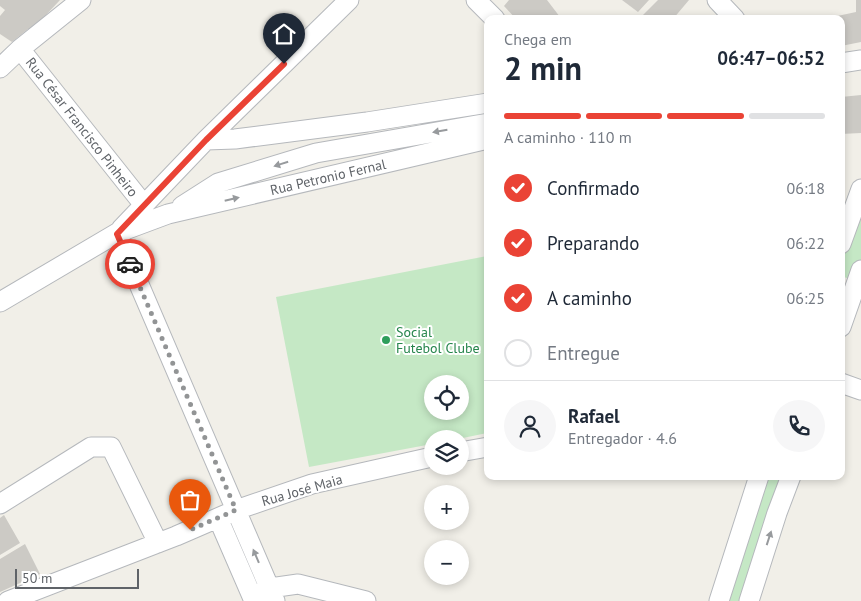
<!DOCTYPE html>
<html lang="pt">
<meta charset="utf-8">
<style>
:root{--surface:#fff;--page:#f6f6f7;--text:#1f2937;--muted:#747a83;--line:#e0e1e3;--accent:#ea4335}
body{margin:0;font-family:"PT Sans",sans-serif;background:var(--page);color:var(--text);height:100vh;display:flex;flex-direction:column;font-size:19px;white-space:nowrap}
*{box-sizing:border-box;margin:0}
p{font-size:16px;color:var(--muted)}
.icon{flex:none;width:28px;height:28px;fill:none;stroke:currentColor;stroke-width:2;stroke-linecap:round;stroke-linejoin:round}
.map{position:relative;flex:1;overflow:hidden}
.details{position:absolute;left:484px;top:15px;width:361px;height:465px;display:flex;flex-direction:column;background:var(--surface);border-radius:10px;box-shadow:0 2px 8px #0003}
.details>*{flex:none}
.fabs{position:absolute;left:424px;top:375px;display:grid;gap:10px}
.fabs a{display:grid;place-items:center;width:45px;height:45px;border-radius:50%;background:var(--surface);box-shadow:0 2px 8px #0003;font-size:25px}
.scale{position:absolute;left:15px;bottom:12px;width:124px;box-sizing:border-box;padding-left:5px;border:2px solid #5f6368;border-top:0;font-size:14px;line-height:18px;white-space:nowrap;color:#5f6368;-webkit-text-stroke:4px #fff;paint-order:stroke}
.pin{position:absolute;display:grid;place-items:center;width:42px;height:42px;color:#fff;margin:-51px -21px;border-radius:50% 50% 50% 0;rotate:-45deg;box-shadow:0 0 5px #0007}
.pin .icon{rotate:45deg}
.courier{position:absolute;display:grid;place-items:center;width:50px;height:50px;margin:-25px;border:4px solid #ea4335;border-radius:50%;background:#fff;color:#222;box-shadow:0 1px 6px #0007}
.head em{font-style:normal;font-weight:700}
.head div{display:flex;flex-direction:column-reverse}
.head{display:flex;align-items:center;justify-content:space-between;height:85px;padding:0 20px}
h1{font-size:32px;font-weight:700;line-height:38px}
.bar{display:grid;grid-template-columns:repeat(4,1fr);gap:8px 5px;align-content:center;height:60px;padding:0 20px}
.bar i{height:6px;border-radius:4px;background:var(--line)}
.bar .current{background:var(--accent)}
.bar p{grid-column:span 4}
.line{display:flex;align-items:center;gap:12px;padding:0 20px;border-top:1px solid var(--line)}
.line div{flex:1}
.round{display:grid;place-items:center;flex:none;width:52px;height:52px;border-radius:26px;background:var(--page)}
ol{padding:0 20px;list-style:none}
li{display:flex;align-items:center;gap:15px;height:55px}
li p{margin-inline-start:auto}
li .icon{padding:5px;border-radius:50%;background:var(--accent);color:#fff;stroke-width:4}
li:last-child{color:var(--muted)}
li i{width:28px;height:28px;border:2px solid var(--line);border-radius:50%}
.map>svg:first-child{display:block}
.green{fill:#c5e8c5;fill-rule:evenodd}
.building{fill:#cccac5}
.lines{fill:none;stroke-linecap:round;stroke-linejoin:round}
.minor-casing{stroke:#b5b8bc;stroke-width:21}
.minor{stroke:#fff;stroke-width:19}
.oneway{fill:#979a9d}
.done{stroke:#929495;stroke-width:5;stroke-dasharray:0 9}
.route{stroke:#ea4335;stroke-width:6}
.leisure-dot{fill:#2e9e5b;stroke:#fff;stroke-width:2}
.labels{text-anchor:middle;stroke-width:4;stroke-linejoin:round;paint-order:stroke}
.street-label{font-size:14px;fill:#5f6368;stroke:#fff}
.leisure-label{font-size:14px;fill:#27864d;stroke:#fff;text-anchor:start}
</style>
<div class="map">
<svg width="861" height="601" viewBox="0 0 861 601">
<rect width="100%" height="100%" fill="#f1efe8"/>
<path class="green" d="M861,190v78l-5,13 -15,-5v-31z
M487,256v177l-29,6h-26v5l-123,23 -33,-170zM432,384h28v27h-28z
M760,476h30l-42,125h-29z"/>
<path class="building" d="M0,0h60l-29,31 -3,-2 -16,13 -12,-8v-18l5,-6 -5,-4z
M509,0h38l13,17 -2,2h-42l-12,-13z
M622,0h27l-11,12z
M658,0h31l-16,19h-34z
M856,0h5v42l-20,4v-27h-13v-1l28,-6z
M861,95v38l-20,1v-37z
M4,515l16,28 -20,12v-37z
M25,544l15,30 -40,18v-33z"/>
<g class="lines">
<defs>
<path id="minor" d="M476,0l19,19
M717,0l18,19
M20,49l124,156
M841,63l20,-3
M0,68l20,-19 61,-49
M206,140l29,-1 132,-17 121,-19
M182,206l36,-23 98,-30 172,-30
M121,229l85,-89 143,-140
M117,233l158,368
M841,244l20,-55
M0,302l117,-69 51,-19 320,-75
M841,327l20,-57
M841,383l20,7
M460,452l28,-5
M0,504l91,-57h20l47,96
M218,518l36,83
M252,596l18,-8 28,-4 68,17
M8,601l168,-65 60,-26 76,-26 120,-27
M719,601l40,-125
M749,601l28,-88 14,-37"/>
</defs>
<use href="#minor" class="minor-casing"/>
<use href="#minor" class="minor"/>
</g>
<defs><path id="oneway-solid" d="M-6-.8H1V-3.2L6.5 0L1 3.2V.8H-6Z" transform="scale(1.25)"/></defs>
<g class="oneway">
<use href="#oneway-solid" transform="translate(440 131) rotate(170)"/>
<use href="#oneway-solid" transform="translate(281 164) rotate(163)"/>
<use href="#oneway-solid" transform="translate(232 199) rotate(-13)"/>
<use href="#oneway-solid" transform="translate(769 538) rotate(-72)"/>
<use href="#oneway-solid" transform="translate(256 556) rotate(-113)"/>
</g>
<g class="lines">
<path class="done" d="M130,264l106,246 -46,20"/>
<path class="route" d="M130,264l-13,-30 89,-94 78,-76"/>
</g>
<circle class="leisure-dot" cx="386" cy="340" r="5"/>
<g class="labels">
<g class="street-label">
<text transform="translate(82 127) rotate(52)" y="5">Rua César Francisco Pinheiro</text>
<text transform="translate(328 177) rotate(-13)" y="5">Rua Petronio Fernal</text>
<text transform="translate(302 490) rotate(-16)" y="5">Rua José Maia</text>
</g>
<g class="leisure-label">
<text x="396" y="337">Social<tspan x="396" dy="16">Futebol Clube</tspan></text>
</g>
</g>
</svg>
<div class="fabs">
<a><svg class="icon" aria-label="locate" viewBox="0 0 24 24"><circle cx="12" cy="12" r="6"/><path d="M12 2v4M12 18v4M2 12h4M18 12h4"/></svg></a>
<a><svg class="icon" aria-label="layers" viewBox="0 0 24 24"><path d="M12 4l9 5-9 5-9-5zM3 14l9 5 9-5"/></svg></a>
<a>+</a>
<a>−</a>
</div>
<div class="scale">50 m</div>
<div class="pin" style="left:190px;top:530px;background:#ea580c"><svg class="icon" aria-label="bag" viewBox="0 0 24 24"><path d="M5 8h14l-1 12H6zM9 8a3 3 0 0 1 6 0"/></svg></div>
<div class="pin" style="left:284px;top:64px;background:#1f2937"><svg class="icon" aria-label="home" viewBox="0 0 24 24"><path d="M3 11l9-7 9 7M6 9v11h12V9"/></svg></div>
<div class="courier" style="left:130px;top:264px"><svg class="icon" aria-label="car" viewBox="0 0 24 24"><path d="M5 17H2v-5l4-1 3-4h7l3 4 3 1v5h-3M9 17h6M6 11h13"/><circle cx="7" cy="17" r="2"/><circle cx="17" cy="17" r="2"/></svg></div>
<section class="details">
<div class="head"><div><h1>2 min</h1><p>Chega em</p></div><em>06:47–06:52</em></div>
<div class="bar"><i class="current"></i><i class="current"></i><i class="current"></i><i></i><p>A caminho · 110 m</p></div>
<ol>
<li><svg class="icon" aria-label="check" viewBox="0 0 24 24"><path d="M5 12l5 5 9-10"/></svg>Confirmado<p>06:18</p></li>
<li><svg class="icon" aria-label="check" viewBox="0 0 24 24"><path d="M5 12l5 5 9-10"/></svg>Preparando<p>06:22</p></li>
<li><svg class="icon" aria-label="check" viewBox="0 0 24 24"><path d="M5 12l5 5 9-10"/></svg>A caminho<p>06:25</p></li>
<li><i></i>Entregue</li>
</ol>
<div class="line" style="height:90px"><a class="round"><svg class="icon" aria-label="person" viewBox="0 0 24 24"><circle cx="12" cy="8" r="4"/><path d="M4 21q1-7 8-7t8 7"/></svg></a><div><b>Rafael</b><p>Entregador · 4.6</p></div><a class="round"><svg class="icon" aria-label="phone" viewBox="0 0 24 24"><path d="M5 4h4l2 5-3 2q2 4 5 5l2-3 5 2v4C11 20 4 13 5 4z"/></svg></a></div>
</section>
</div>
